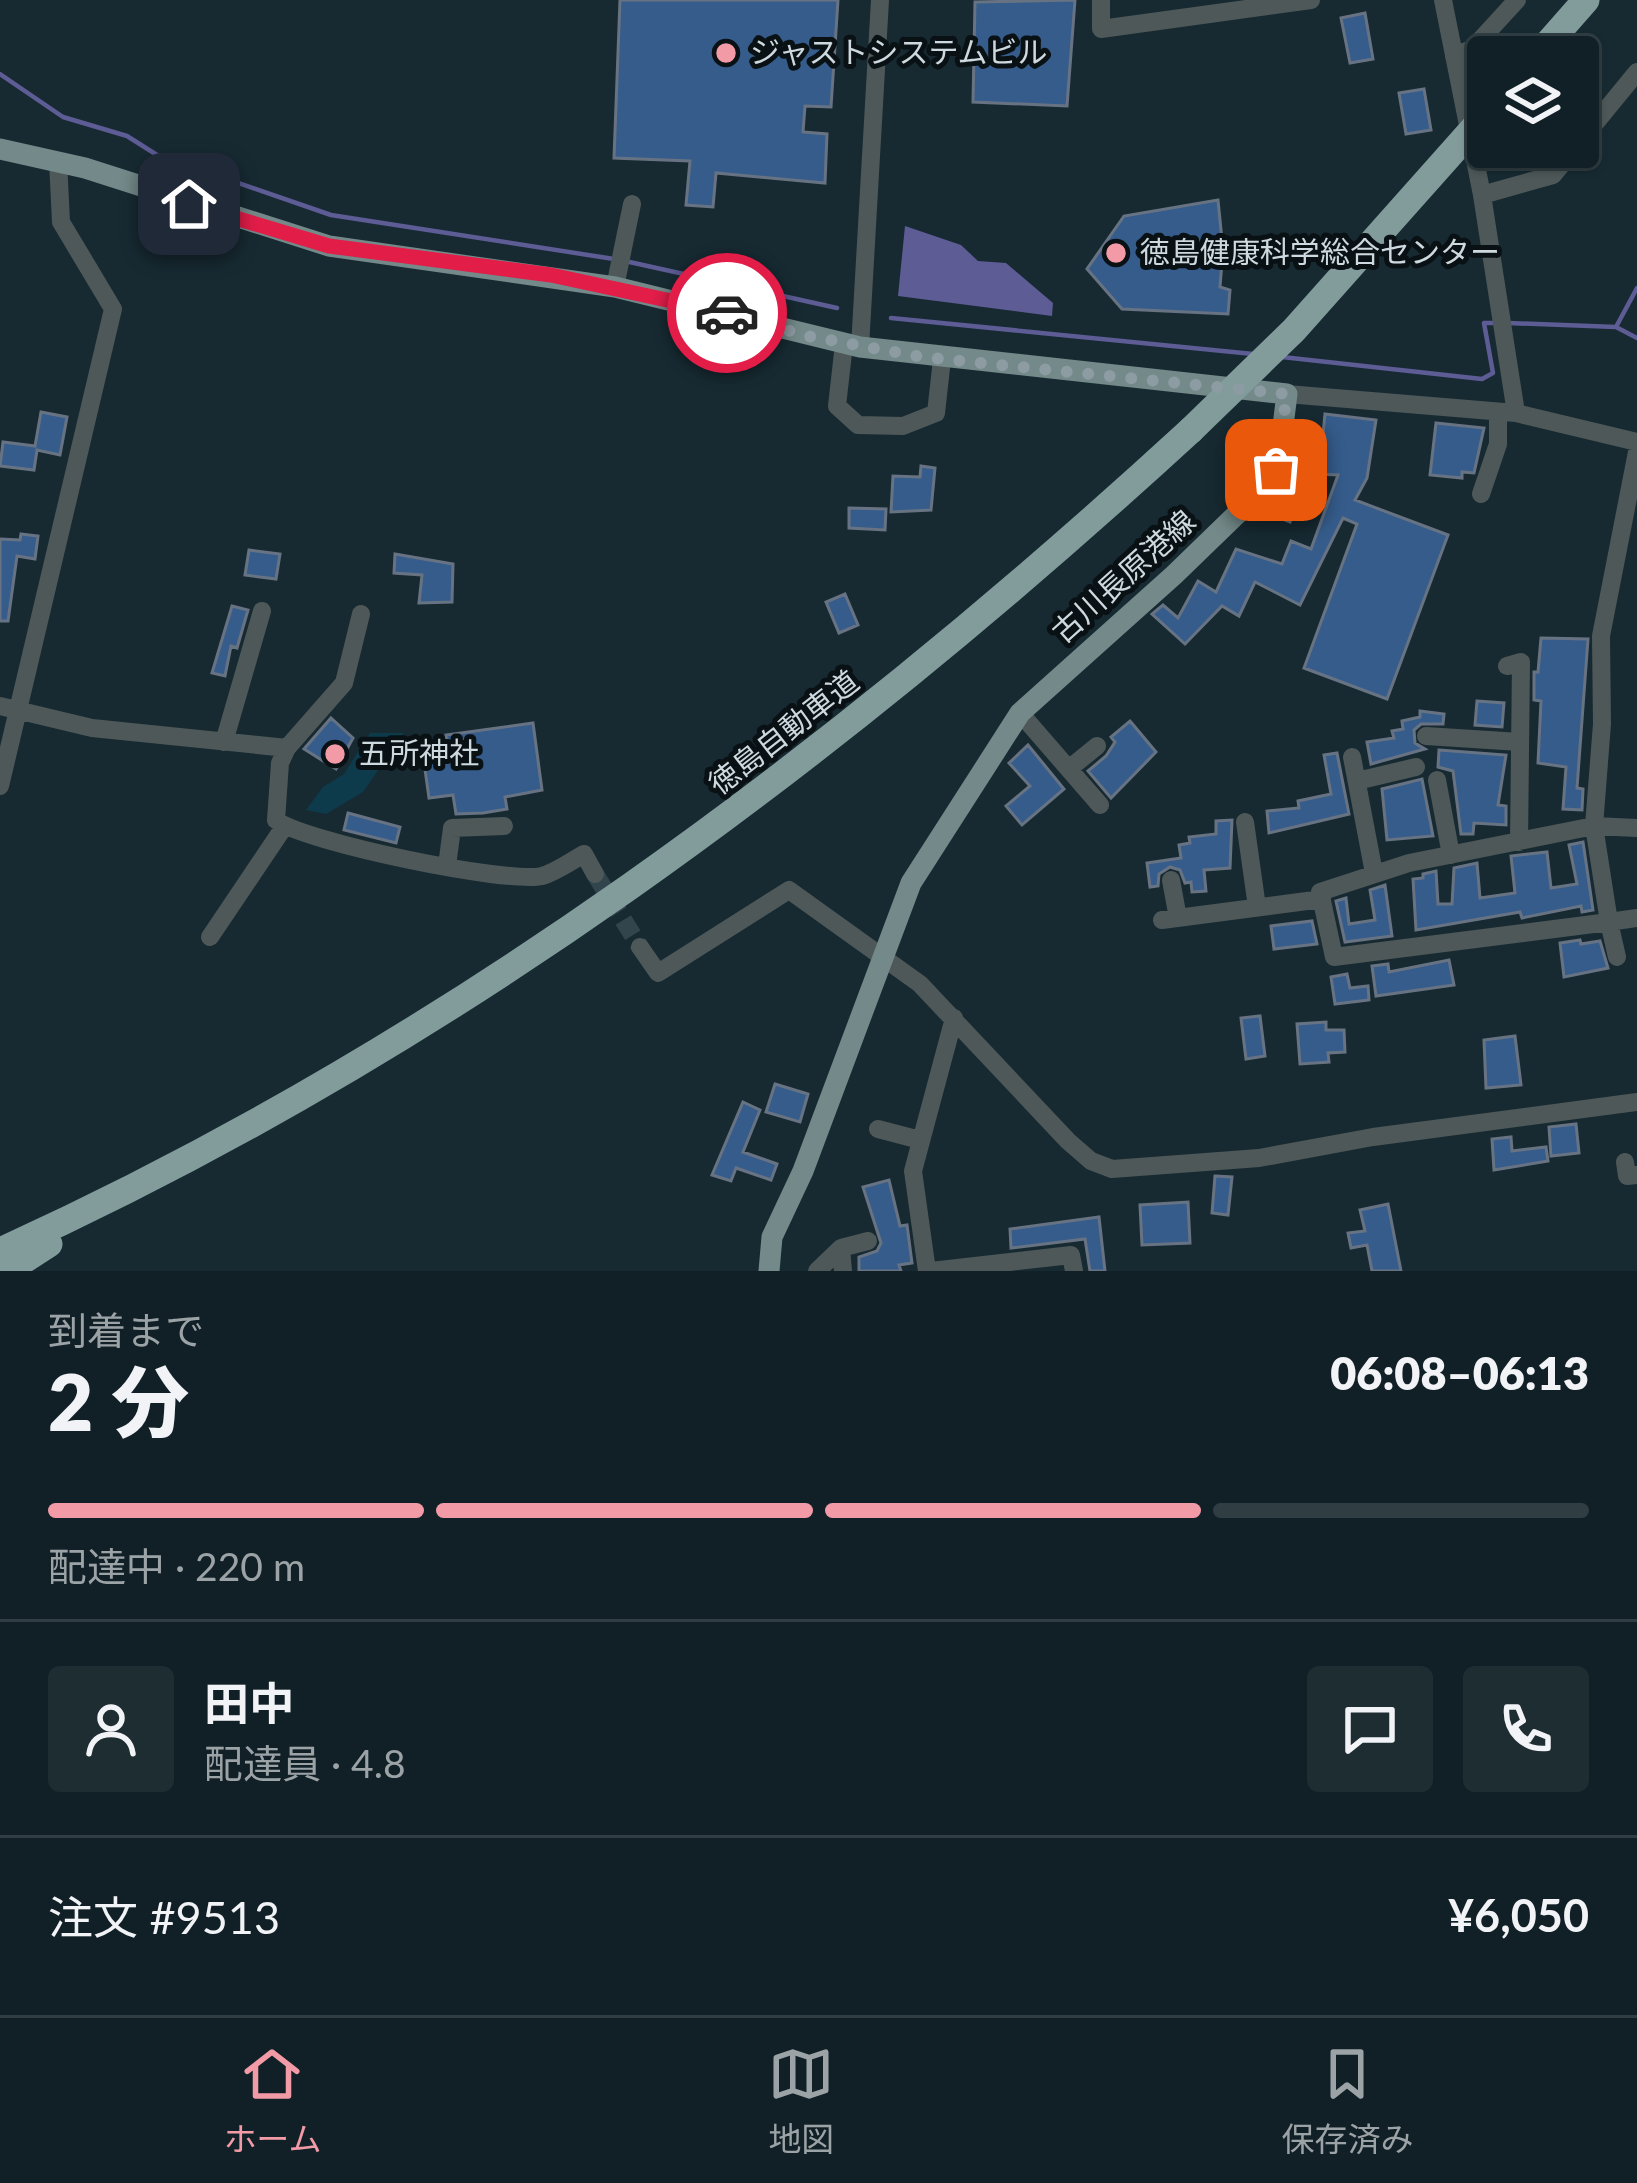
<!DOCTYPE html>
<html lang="ja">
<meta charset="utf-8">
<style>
:root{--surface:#112026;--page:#1e2d32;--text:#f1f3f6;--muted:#9ca3a7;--line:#303e43;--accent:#f39aa7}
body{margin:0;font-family:Lato,"Noto Sans JP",sans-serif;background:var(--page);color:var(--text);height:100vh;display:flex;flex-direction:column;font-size:45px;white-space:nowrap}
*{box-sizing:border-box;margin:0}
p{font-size:39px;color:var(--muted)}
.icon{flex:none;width:66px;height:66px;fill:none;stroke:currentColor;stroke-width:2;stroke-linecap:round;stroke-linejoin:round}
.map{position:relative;height:1271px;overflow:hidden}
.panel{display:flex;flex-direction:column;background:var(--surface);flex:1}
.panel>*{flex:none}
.controls{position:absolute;left:1467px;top:36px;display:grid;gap:24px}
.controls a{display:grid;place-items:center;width:132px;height:132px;border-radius:12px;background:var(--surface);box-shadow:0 3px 9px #0004,0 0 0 3px var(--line);font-size:60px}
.pin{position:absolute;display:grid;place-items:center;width:102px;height:102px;color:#fff;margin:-51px;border-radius:24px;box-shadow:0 6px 18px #0006}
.courier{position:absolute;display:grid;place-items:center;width:120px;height:120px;margin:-60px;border:9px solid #e11d48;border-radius:50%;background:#fff;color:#222;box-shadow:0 3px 15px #0007}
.overview em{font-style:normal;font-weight:800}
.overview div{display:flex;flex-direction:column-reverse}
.overview{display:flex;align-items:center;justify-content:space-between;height:204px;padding:0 48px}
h1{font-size:78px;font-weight:800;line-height:90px}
.bar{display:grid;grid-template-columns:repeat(4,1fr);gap:18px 12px;align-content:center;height:144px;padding:0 48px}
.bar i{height:15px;border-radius:9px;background:var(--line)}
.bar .on{background:var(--accent)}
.bar p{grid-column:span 4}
.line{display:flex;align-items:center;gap:30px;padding:0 48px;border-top:3px solid var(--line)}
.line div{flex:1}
.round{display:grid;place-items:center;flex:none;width:126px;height:126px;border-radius:12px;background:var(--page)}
.tabs{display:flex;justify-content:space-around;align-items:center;height:168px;border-top:3px solid var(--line);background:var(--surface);font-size:33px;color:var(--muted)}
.tabs a{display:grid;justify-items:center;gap:6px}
.tabs .on{color:var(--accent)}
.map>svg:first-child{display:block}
.green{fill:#0d3b4c}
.water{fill:#5d5c95}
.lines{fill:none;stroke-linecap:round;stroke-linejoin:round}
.stream{stroke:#5d5c95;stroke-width:4.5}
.building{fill:#355c8b;stroke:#677383;stroke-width:3}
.minor-tunnel{stroke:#32444c;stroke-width:18;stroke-dasharray:18 9;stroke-linecap:butt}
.minor{stroke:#4e5858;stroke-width:18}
.major{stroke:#748989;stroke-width:21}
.highway{stroke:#829c9c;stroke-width:27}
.highway-bridge{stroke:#829c9c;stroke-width:27}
.done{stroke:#8d9ca2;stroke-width:12;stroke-dasharray:0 21.6}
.route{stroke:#e11d48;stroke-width:15}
.poi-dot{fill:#f39aa7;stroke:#091115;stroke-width:4.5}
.labels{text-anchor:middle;stroke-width:10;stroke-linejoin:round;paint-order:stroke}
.poi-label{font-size:30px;fill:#cdd9de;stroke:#091115;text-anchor:start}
.street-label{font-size:30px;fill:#cdd9de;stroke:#091115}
</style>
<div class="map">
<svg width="1637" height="1271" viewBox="0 0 1637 1271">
<rect width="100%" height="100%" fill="#172a32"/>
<path class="green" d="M370,733h34l-41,59 -37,22 -20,-4 17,-23 21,-13z"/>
<path class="water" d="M905,226l56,19 17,16 28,2 47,40 -1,13 -154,-20z"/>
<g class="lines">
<path class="stream" d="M0,74l63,43 64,19 30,19 174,60 283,44
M625,261l212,47
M891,318l362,36
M1508,323l108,4 21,11
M1616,327l21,-39
M1282,357l200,22 11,-6 -9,-50h12"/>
</g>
<path class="building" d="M620,0h218l-7,107 -26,-1 -2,26 24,2 -2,49 -109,-10 -3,34 -27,-2 4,-44 -76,-3z
M1075,0l-8,106 -94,-4 2,-100z
M1365,13l8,46 -23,4 -9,-45z
M1424,89l7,41 -25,4 -7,-41z
M1218,200l5,50 -3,37 10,3 -2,24 -106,-5 -35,-40 37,-53z
M41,412l26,5 -7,38 -23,-5 -3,20 -34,-4 3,-24 32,4z
M1325,414l51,6 -9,58 -12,22 93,35 -61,164 -83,-31 53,-144 -14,-6 -43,87 -45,-23 -16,34 -17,-10 -37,38 -33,-30 11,-9 15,13 20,-37 18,11 20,-43 46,15 9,-23 20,8 27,-74 -19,-1z
M1436,423l48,5 -10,45 -12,-1v6l-32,-3z
M921,466l14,2 -4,42 -40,2 2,-36 27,1z
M1287,482l17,7 -14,33 -17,-7z
M849,508l37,1 -1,21 -36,-2z
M21,534l17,2 -3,23 -18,-3 -9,65h-8v-82l20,1z
M249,550l31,4 -4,25 -31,-4z
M395,554l58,10 -1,38 -33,1 3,-28 -28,-2z
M845,594l13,31 -19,8 -13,-31z
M232,606l16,4 -11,38 -6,-2 -6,30 -13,-3z
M1541,638l47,1 -11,149 6,1 -1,21 -19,-1 3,-42 -28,-4 3,-62 -7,-1v-28h4z
M1477,701l27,2 -2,24 -27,-2z
M1420,711l24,3 -1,10h-22l-7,6 1,13 10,6 -54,15 -4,-22 27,-4 -2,-7 11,-2 -1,-8 18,-4z
M331,718l22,20 -17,31 -32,-20z
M1130,721l26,31 -45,46 -23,-27 18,-15 9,-14 -4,-5z
M533,723l9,67 -37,7 2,12 -24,4 -27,1 -3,-19 -24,3 -6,-43 25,-4 -2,-16z
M1028,745l36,44 -42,36 -16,-19 24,-20 -21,-23z
M1439,750l67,5 -8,50 8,1v19l-32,-2 -1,11h-12l-8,-63 -15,-4z
M1337,753l12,61 -80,19 -2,-22 32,-3 -1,-7 33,-7 -7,-39z
M1422,779l11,57 -46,4 -5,-51z
M348,813l52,14 -4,16 -52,-13z
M1232,820l-2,48 -26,2 2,21 -14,1 -1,-10 -6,1 -5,-13 -10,-3 -11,7 -1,12 -8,1 -3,-24 34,-5 -2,-13 11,-2 -1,-6 27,-3v-13z
M1583,842l10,68 -11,2 -1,-6 -59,12 -2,-6 -104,18 -3,-51 10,-1v-4l13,-3 2,33h14l2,-36 23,-5 3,35 35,-5 -4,-37 36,-4 4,36 26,-4 -8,-39z
M1385,885l7,51 -47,6 -9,-41 10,-3 3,26 26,-4 -5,-30z
M1312,921l5,23 -43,5 -3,-23z
M1580,940l1,4 19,-3 8,27 -44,9 -4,-34z
M1449,960l5,25 -78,11 -4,-30 16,-2 1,8z
M1347,974l3,14 18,-2 1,14 -34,4 -4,-27z
M1260,1016l5,40 -19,3 -5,-41z
M1326,1022v8h18l1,22 -17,1 1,9 -29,2 -3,-40z
M1515,1036l6,49 -35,3 -2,-48z
M775,1084l33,10 -8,28 -34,-10z
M743,1102l17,8 -17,42 34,12 -6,16 -35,-12 -5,13 -19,-6z
M1576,1124l3,29 -28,3 -2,-29z
M1511,1137l1,14 34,-4 2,14 -54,9 -2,-31z
M1215,1176l17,1 -4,38 -16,-2z
M889,1180l11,46 7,-1 5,38 -13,2 2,6h-42v-14l18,-6 4,-8 -18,-56z
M1188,1202l2,41 -48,2 -2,-40z
M1388,1204l13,67h-29l-5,-26 -16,3 -3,-15 17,-2 -5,-21z
M1099,1217l6,54h-15l-5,-32 -74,9 -1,-19z"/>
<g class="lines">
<path class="minor-tunnel" d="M595,874l45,73"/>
<path class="minor" d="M1101,0v29l210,-29
M1443,0l39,195 34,218
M1454,56l18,-7 45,-49
M1578,144l59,-72
M1482,195l71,-20 23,-28
M615,287l17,-83
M844,344l-7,62 21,19 45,1 33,-13 6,-54
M860,347l20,-347
M1287,394l229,19 121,29
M1637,452l-36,184 1,88 -8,102 43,2
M1481,494l17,-50v-29
M1507,666l14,-4 -2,180
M0,706l92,22 195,20 -7,15 -4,57c28,22 230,64 266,56 14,-4 29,-15 42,-22l11,20
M1020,713l80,92
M1426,736l94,6
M224,742l38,-131
M287,748l57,-65 17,-69
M1352,757l22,116
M1070,768l27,-22
M1437,780l14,75
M1357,781l59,-14
M0,786l113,-477 -52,-87 -3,-61
M1245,822l12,85
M1594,826l15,96 -275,35 -14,-65 89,-29z
M447,866l5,-38 52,-2
M1171,880l7,38
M1162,920l160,-21
M210,937l74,-110
M640,947l18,26 131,-83 131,94 148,157 23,20 21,8 147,-11 114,-21 264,-35
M1617,957l-8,-35 28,-4
M878,1129l42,11
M1625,1162l2,14 10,-1
M841,1248l27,-7
M817,1271l24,-23 2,23
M927,1271l-14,-100 41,-153
M931,1271l140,-16 3,16"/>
<path class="major" d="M0,149l85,19 244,78 286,41 245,60 427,47 -8,64 -9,24 -96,93 -154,138 -109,170 -108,288 -31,66 -3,34"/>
<path class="highway" d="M1536,57l50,-57
M0,1251c443,-201 835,-494 1191,-821
M7,1271l42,-27"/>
<path class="highway-bridge" d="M1191,430l103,-100 194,-218"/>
</g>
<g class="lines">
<path class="done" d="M727,313l81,23 114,21 365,37 -11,76"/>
<path class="route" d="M189,204l140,42 222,29 176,38"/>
</g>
<g class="poi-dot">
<circle cx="726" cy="53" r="12"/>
<circle cx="1116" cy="253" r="12"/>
<circle cx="335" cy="754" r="12"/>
</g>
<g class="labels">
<g class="poi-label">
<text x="750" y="63">ジャストシステムビル</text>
<text x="1140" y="263">徳島健康科学総合センター</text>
<text x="359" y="764">五所神社</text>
</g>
<g class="street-label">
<text transform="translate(1124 577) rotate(-42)" y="10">古川長原港線</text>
<text transform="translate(784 733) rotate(-38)" y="10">徳島自動車道</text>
</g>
</g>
</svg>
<div class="controls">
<a><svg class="icon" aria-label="layers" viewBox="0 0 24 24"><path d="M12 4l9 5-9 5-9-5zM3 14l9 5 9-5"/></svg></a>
</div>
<div class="pin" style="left:1276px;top:470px;background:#ea580c"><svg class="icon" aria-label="bag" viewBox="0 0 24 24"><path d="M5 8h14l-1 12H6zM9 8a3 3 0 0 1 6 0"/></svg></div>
<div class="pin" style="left:189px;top:204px;background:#1f2937"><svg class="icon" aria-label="home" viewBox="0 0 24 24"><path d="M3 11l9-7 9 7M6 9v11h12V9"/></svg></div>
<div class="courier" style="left:727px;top:313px"><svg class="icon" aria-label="car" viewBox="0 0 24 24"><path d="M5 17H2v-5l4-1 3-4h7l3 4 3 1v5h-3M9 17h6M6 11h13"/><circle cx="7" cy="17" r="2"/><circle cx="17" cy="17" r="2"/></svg></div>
</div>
<section class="panel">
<div class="overview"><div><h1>2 分</h1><p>到着まで</p></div><em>06:08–06:13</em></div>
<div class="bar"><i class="on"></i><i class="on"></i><i class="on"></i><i></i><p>配達中 · 220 m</p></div>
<div class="line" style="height:216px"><a class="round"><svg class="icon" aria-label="person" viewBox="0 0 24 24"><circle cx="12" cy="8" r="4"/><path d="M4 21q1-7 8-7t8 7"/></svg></a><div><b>田中</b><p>配達員 · 4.8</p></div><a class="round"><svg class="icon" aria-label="chat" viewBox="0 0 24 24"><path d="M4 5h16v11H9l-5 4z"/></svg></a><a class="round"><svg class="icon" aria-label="phone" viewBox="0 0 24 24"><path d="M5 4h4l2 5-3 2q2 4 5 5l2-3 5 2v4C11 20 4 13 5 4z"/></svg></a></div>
<div class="line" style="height:156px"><div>注文 #9513</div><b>¥6,050</b></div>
</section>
<nav class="tabs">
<a class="on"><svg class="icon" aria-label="home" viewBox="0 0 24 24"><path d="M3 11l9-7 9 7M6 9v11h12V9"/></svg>ホーム</a>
<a><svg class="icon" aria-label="map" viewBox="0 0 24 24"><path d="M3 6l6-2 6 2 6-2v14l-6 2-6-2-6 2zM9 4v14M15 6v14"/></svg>地図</a>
<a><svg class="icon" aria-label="saved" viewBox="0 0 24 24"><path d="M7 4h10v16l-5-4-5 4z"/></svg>保存済み</a>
</nav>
